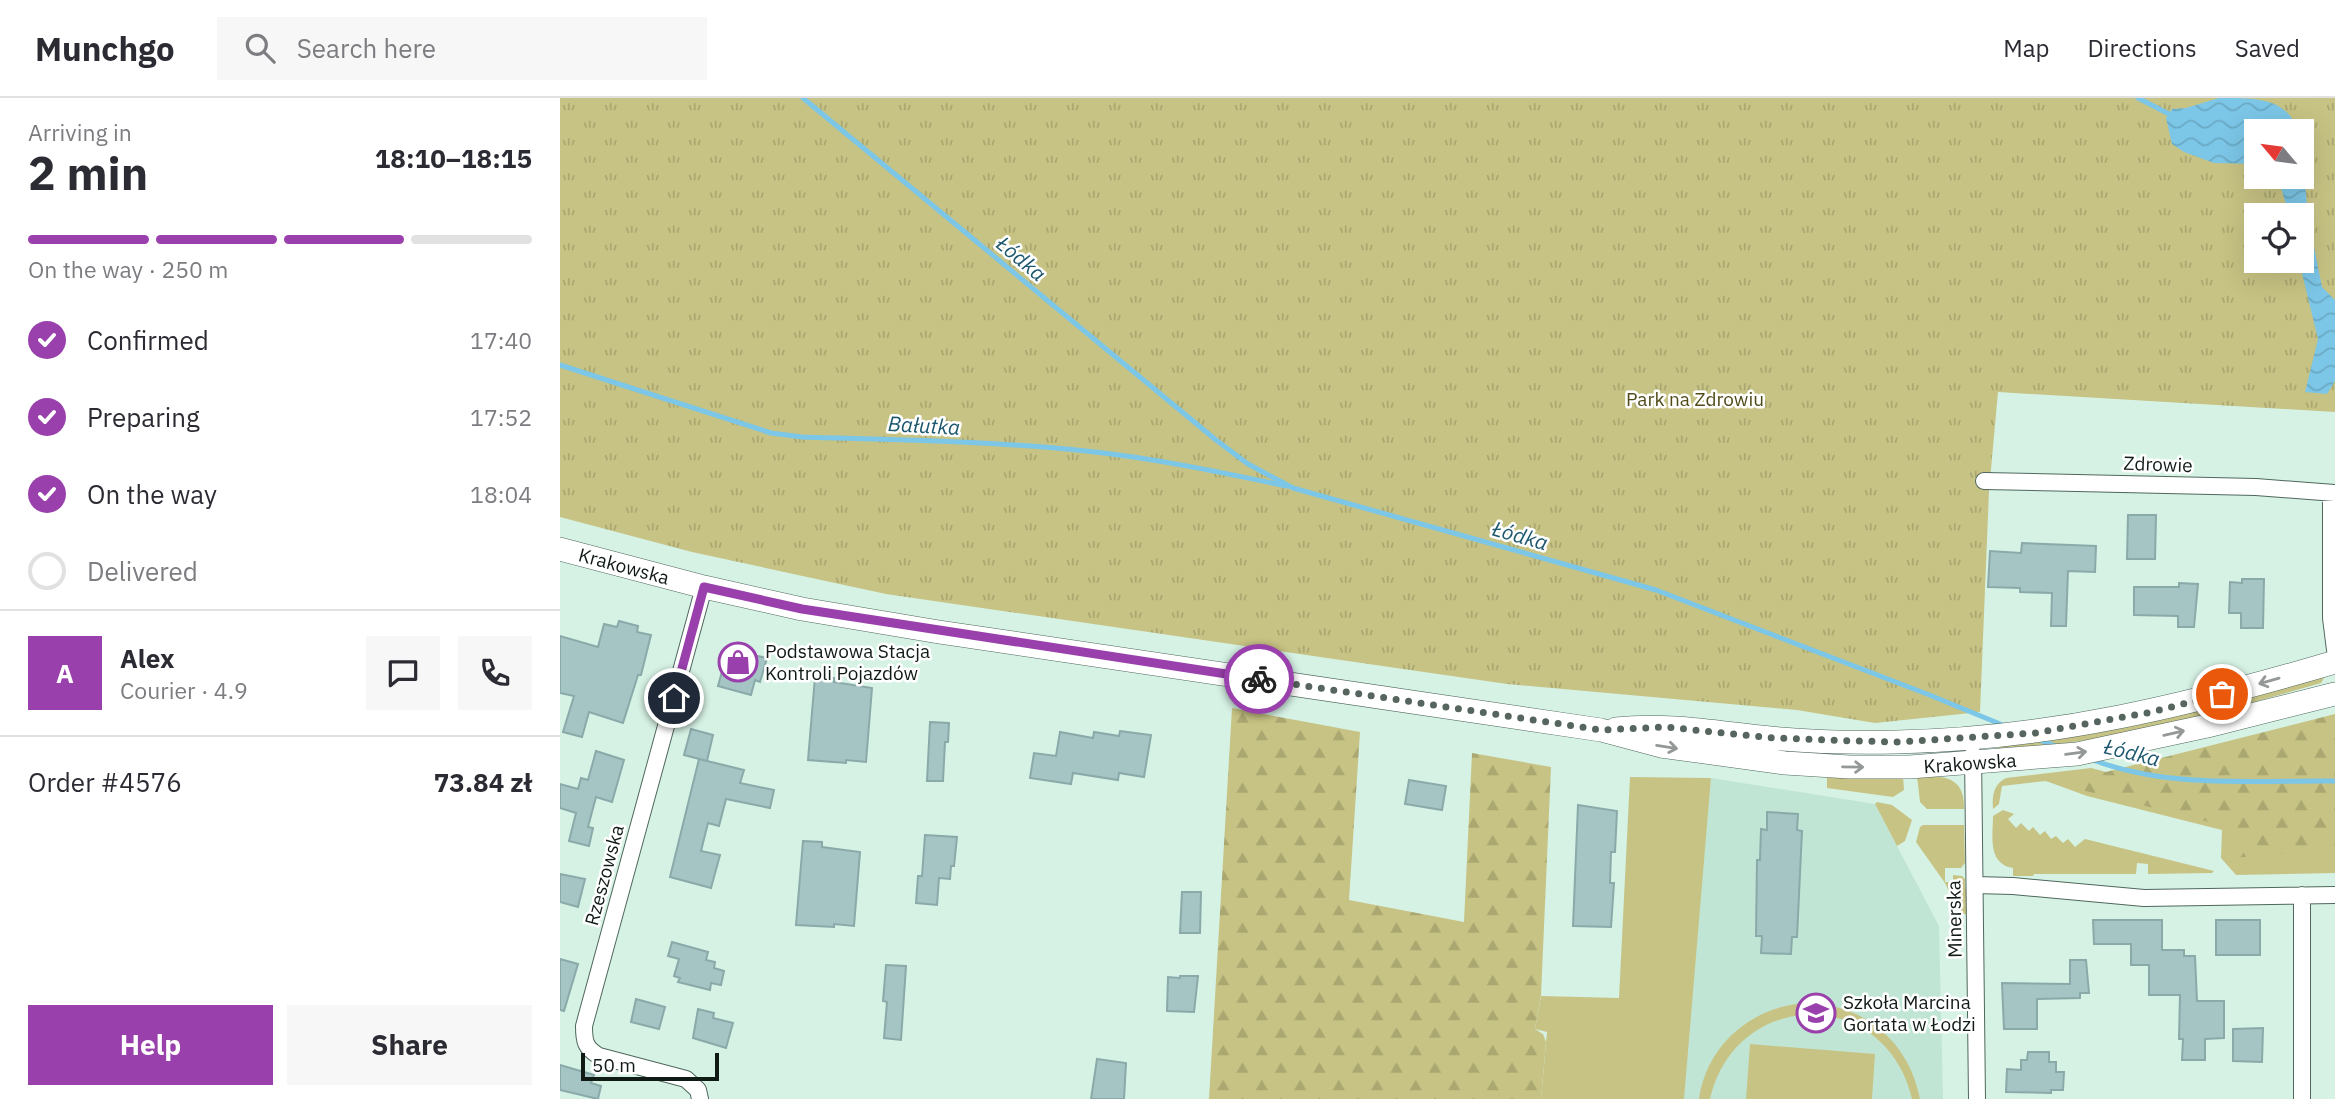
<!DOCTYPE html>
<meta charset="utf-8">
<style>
:root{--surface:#fff;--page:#f7f7f7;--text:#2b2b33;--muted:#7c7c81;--line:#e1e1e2;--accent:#9940ac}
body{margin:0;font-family:"IBM Plex Sans",sans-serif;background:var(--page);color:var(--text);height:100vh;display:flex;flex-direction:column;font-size:26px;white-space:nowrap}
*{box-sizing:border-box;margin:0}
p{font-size:23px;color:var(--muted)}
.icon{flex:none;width:38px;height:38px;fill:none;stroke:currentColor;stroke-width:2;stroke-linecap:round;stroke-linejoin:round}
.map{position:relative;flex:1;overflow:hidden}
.drawer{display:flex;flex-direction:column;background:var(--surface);width:560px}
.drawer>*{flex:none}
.needle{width:46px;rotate:299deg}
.buttons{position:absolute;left:1684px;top:21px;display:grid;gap:14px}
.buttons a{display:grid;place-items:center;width:70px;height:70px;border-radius:0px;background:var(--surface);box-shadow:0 7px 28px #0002;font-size:35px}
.scale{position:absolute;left:21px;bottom:18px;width:138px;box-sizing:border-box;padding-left:7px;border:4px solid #111b16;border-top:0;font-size:19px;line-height:24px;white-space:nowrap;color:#111b16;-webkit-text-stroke:5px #fff;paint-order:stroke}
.pin{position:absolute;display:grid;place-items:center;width:60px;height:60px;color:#fff;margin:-30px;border:4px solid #fff;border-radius:50%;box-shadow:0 2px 7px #0007}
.courier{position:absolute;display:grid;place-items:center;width:70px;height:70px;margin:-35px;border:5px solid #9940ac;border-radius:50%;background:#fff;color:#222;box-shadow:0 2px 9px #0007}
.overview em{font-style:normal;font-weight:800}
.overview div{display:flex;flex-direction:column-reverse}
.overview{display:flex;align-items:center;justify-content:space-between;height:119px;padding:0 28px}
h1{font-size:46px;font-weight:800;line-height:52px}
.bar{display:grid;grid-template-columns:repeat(4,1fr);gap:10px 7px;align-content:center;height:84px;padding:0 28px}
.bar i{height:9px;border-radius:5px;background:var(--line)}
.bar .selected{background:var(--accent)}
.bar p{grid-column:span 4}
.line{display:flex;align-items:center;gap:18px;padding:0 28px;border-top:2px solid var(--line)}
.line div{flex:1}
.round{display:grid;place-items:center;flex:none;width:74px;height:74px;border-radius:0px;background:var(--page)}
ol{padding:0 28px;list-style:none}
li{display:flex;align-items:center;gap:21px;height:77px}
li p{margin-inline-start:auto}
li .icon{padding:7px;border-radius:50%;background:var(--accent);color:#fff;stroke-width:4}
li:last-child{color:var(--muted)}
li i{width:38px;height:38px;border:4px solid var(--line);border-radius:50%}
.button{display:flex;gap:14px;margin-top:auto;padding:14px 28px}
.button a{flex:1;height:80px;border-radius:0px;background:var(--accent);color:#fff;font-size:28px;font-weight:800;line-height:80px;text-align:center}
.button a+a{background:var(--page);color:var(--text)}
header{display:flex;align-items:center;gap:42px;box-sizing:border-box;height:98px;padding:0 35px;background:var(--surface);border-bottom:2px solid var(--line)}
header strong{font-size:33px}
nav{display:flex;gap:38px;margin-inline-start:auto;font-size:24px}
.search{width:490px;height:63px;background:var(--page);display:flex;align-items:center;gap:18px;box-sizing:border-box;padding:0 24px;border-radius:0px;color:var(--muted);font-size:26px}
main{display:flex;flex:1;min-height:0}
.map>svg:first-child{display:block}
.built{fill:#c1e5d5}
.grass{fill:#c7c384}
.forest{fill:url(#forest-firs)}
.park{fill:url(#park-tufts);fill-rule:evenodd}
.water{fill:url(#water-waves)}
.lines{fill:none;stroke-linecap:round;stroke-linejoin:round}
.stream{stroke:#7cc6e7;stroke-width:5}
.building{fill:#a5c4c4;stroke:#8aa9a9;stroke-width:2}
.minor-casing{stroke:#4f675c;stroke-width:18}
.secondary-casing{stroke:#4f675c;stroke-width:24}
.minor{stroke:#fff;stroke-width:16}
.secondary{stroke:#fff;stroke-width:23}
.oneway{stroke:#949896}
.done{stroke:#56665e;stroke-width:7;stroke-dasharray:0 12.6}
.route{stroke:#9940ac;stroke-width:9}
.labels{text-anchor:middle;stroke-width:5;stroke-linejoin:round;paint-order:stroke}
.park-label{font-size:19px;fill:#504b19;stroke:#fff}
.street-label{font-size:19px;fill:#111b16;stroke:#fff}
.poi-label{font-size:19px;fill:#111b16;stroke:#fff;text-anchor:start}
.water-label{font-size:21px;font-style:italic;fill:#1c576e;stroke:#fff}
</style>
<header>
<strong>Munchgo</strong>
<div class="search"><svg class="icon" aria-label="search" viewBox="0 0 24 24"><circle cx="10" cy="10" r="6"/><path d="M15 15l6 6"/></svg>Search here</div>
<nav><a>Map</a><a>Directions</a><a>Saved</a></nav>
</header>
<main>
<section class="drawer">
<div class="overview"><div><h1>2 min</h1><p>Arriving in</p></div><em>18:10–18:15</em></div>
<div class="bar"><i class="selected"></i><i class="selected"></i><i class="selected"></i><i></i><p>On the way · 250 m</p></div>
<ol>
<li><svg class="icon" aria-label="check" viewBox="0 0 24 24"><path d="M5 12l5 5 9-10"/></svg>Confirmed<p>17:40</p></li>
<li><svg class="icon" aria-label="check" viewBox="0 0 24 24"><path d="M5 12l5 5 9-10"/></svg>Preparing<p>17:52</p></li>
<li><svg class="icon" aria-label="check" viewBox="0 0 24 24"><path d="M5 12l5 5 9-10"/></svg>On the way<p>18:04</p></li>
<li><i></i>Delivered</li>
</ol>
<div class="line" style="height:126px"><b class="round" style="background:var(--accent);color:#fff">A</b><div><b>Alex</b><p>Courier · 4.9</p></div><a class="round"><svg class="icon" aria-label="chat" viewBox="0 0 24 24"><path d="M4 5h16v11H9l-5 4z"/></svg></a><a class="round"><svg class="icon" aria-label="phone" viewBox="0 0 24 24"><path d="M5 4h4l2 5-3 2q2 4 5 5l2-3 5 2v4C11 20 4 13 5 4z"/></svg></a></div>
<div class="line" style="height:91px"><div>Order #4576</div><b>73.84 zł</b></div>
<div class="button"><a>Help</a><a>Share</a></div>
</section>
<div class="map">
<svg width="1775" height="1001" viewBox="0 0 1775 1001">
<defs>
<pattern id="forest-firs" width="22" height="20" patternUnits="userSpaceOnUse" patternTransform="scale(1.75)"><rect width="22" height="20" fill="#c7c384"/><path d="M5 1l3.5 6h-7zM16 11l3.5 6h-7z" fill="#aaa771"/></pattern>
<pattern id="park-tufts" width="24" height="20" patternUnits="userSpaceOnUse" patternTransform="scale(1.75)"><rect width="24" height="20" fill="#c7c384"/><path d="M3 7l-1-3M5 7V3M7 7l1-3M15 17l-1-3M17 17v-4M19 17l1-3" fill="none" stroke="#aaa771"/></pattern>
<pattern id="water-waves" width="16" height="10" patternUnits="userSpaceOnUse" patternTransform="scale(1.75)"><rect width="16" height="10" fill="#7cc6e7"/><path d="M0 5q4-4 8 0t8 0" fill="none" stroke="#6aaac5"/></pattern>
</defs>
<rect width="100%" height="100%" fill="#d6f2e5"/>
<path class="built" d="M1151,680l164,26 64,122 4,173h-260z"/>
<path class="grass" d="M1765,578l-4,7c-106,31 -214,59 -325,69l1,-4 5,-2c111,-11 217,-40 323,-70z
M1531,670l38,10 206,8v87l-99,2 -15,-17 1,-28 -135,-34 -41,-15 -44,5 -3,18 -6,5c-1,-13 0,-24 13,-31z
M1343,678l1,14 -11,7 -66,-9v-10z
M1357,678c27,0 48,0 47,33h-37l-7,-7z
M1070,679l81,1 -27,321h-143l6,-67 -12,-3 6,-33 78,2z
M1317,704l15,3 20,15 -7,21 -8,5 -22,-42z
M1443,712l11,4 -6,5 8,9 5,-5 8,8 4,-4 7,8 5,-4 6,8 5,-3 7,7 5,-4 7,8 10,-8 129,32 -2,2 -64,1v-10l-11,-1 -1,11h-102l-1,2h-20v-8c-26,-5 -20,-32 -20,-52z
M1363,727h41l1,38 -4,5h-16v14h8v-7l9,1 3,3c0,13 4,23 4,36l-10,-2 -14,-30 -29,-41 4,-15z
M1244,905c59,0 105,38 116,96h-8c-26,-113 -176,-112 -202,0h-11c8,-54 51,-91 105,-96z
M1190,946l125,10 -3,45h-126z"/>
<path class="forest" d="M672,610l128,24 -11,168 115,22 8,-169 79,14 -10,228 -6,34 8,5 3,8 -5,57h-332z
M1775,616v134l-101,10 -9,-32 -179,-45 48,-6z"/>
<path class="park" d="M0,0h1775v314l-337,-20 -9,99 -9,221 -105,11 -78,-13 -290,-26 -621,-90 -194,-42 -132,-35zM1696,33h45v46h-45zM1696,117h45v46h-45z"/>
<path class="water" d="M1659,0c41,0 66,0 80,33h-43v33l-42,-1 -30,-11 -12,-8 -6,-26 6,-9 14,-1z
M1741,39l7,80 14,70 13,13v81l-8,13 -22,-2 13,-53 -19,-78h2v-46h-12l-11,-38h23z"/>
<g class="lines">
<path class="stream" d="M243,0l413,342 32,24 45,24 363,102 271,104 78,32
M1578,0l31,16
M0,267l211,68 31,4c94,3 190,4 284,14 67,7 134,21 200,35
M1477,641l21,8
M1533,662c76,29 162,20 242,21"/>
</g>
<path class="building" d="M1568,417h28l-1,44h-28z
M1462,445l74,3 -1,26 -27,-1 -2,55h-15l1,-33 -32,-1v-4l-32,-1 2,-36 31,2z
M1682,481h22l-1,49h-22v-15h-12l1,-31 12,1z
M1619,485l19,1 -4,43h-16v-11l-44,-1v-28h45z
M59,523l19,5 -1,6 14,3 -10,40h-3l-15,48 -34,-11 -7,25 -19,-5 11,-36 -14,-3v-57l38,11 6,-23 13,3z
M168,552l39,8 -7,24 -5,-2 -4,15 -33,-9z
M255,579l19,1v4l38,6 -6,74 -20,-2v3l-38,-3z
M370,624l19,1 -1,19h-3l-2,39h-16z
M131,631l22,6 -6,26 -23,-6z
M560,633l31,4 -7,42 -25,-4 -1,7 -45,-7 -2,11 -41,-6 4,-25 22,3 4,-24 33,6 1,-6 25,4z
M36,653l28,9 -12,42 -16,-5 -8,30 5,1 -4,18 -20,-5 7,-28 -16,-5v-24l18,5 3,-11 7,2z
M139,661l45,11 -4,13 34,7 -4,18 -44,-9 -7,27 -11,-3 -7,28 19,4 -9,33 -41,-11z
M849,682l37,6 -4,24 -37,-6z
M1018,707l39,6 -2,41h-4l-1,31h4l-3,44 -38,-1z
M1207,714l31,2 -1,16 5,1 -5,106h-5l-1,17 -30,-1 1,-17h-6l1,-76h3l1,-31 6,1z
M365,737l32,2 -3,29h-3l-1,13 -11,-1 -2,27 -21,-2 2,-27h4z
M243,743l19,1v5l38,5 -6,74 -20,-2v3l-38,-2z
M0,776l25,5 -7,28 -18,-5z
M622,794h19l-1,41h-20z
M1533,822h69v30h22v6h11l2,45h27v37l-19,1v21h-23l1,-21h-4l1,-44h-31v-30h-18v-21h-37z
M1656,822h44v35h-44z
M112,844l36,10 -2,8 9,2 -1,6 10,3 -3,14 -10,-2 -1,7 -32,-8 2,-4 -6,-2 5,-17 -11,-3z
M0,861l18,5 -14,47 -4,-1z
M1510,862h16l3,33h-9v5l-43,1v30h-33l-2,-46 68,1z
M326,867l20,1 -5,74 -17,-2 3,-36 -4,-1z
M620,878h18l-4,36 -27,-1 1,-34 12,1z
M76,901l29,8 -6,22 -28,-7z
M138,911l16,4 -1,5 20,5 -7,25 -33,-10z
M1703,930l-1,34 -29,-1v-32z
M1468,954h21v10h7v10h8l-1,18h-12v3l-45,-1 1,-23 14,1v-10h6z
M537,961l29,4 -2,36h-33z
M0,967l34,10 -3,8 10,3 -3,13 -38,-9z"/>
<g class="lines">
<defs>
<path id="minor" d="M1424,383l272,6 79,6
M1771,395v125l4,32
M1413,656l4,345
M1415,787l38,1 131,12 191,-3
M1742,797v204
M140,1001l-2,-9 -12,-11 -87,-23c-14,-8 -15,-15 -15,-30l120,-439"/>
<path id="secondary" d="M0,451l144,38 98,22 137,23 662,98 60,16 124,17 64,4h61l167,-13 130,-28 128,-32
M1056,631c51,-6 103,4 154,9 42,4 85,5 127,4 154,-3 292,-37 438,-80"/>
</defs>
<use href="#minor" class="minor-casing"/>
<use href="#secondary" class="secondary-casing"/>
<use href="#minor" class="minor"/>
<use href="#secondary" class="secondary"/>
</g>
<defs><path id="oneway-shaft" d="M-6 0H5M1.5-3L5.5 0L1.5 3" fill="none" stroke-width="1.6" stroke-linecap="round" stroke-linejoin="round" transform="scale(1.75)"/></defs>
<g class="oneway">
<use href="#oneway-shaft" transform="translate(1709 583) rotate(164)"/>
<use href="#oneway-shaft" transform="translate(1614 635) rotate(-13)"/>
<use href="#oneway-shaft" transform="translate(1107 649) rotate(9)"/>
<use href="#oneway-shaft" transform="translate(1516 655) rotate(-8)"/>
<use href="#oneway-shaft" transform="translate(1293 669) rotate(1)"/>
</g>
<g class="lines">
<path class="done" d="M699,581l342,51 64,-3 109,11 82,3 43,1 136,-9 117,-21 70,-18"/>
<path class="route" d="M114,600l30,-111 98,22 457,70"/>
</g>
<defs>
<symbol id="shop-ring" viewBox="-11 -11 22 22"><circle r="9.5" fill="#fff" stroke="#9940ac" stroke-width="1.5"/><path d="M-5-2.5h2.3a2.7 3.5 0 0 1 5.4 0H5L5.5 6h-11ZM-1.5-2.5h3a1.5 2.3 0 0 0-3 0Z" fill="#9940ac"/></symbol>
<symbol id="school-ring" viewBox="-11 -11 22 22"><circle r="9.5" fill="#fff" stroke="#9940ac" stroke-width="1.5"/><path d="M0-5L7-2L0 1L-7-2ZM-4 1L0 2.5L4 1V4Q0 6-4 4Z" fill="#9940ac"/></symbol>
</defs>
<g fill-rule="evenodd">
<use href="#shop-ring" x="156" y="542" width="44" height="44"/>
<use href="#school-ring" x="1234" y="893" width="44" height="44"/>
</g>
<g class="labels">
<g class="park-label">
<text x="1135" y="308">Park na Zdrowiu</text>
</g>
<g class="street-label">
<text transform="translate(1598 366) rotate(2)" y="7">Zdrowie</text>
<text transform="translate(64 468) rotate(15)" y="7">Krakowska</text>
<text transform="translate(1410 665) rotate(-4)" y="7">Krakowska</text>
<text transform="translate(44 777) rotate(-75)" y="7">Rzeszowska</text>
<text transform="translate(1394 821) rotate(-91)" y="7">Minerska</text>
</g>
<g class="poi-label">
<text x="205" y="560">Podstawowa Stacja<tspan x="205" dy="22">Kontroli Pojazdów</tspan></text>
<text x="1283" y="911">Szkoła Marcina<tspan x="1283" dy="22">Gortata w Łodzi</tspan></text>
</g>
<g class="water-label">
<text transform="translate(461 161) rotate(40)" y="7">Łódka</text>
<text transform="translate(364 328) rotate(3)" y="7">Bałutka</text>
<text transform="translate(960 438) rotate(16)" y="7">Łódka</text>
<text transform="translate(1572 655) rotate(14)" y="7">Łódka</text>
</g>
</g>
</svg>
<div class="buttons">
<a><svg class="needle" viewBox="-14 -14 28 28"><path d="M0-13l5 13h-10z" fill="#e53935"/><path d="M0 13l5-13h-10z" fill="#7c7c81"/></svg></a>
<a><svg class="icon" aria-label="locate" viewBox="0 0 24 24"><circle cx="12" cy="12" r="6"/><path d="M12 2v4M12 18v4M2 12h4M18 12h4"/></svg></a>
</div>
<div class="scale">50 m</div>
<div class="pin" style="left:1662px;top:596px;background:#ea580c"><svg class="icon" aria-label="bag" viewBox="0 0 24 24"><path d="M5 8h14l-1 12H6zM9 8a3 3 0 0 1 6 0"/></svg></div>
<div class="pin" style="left:114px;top:600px;background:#1f2937"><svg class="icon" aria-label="home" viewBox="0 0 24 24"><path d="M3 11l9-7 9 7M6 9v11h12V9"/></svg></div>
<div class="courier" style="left:699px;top:581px"><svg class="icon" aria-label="bike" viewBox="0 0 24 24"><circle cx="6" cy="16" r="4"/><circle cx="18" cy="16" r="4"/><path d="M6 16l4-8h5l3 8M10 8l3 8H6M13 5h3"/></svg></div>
</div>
</main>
